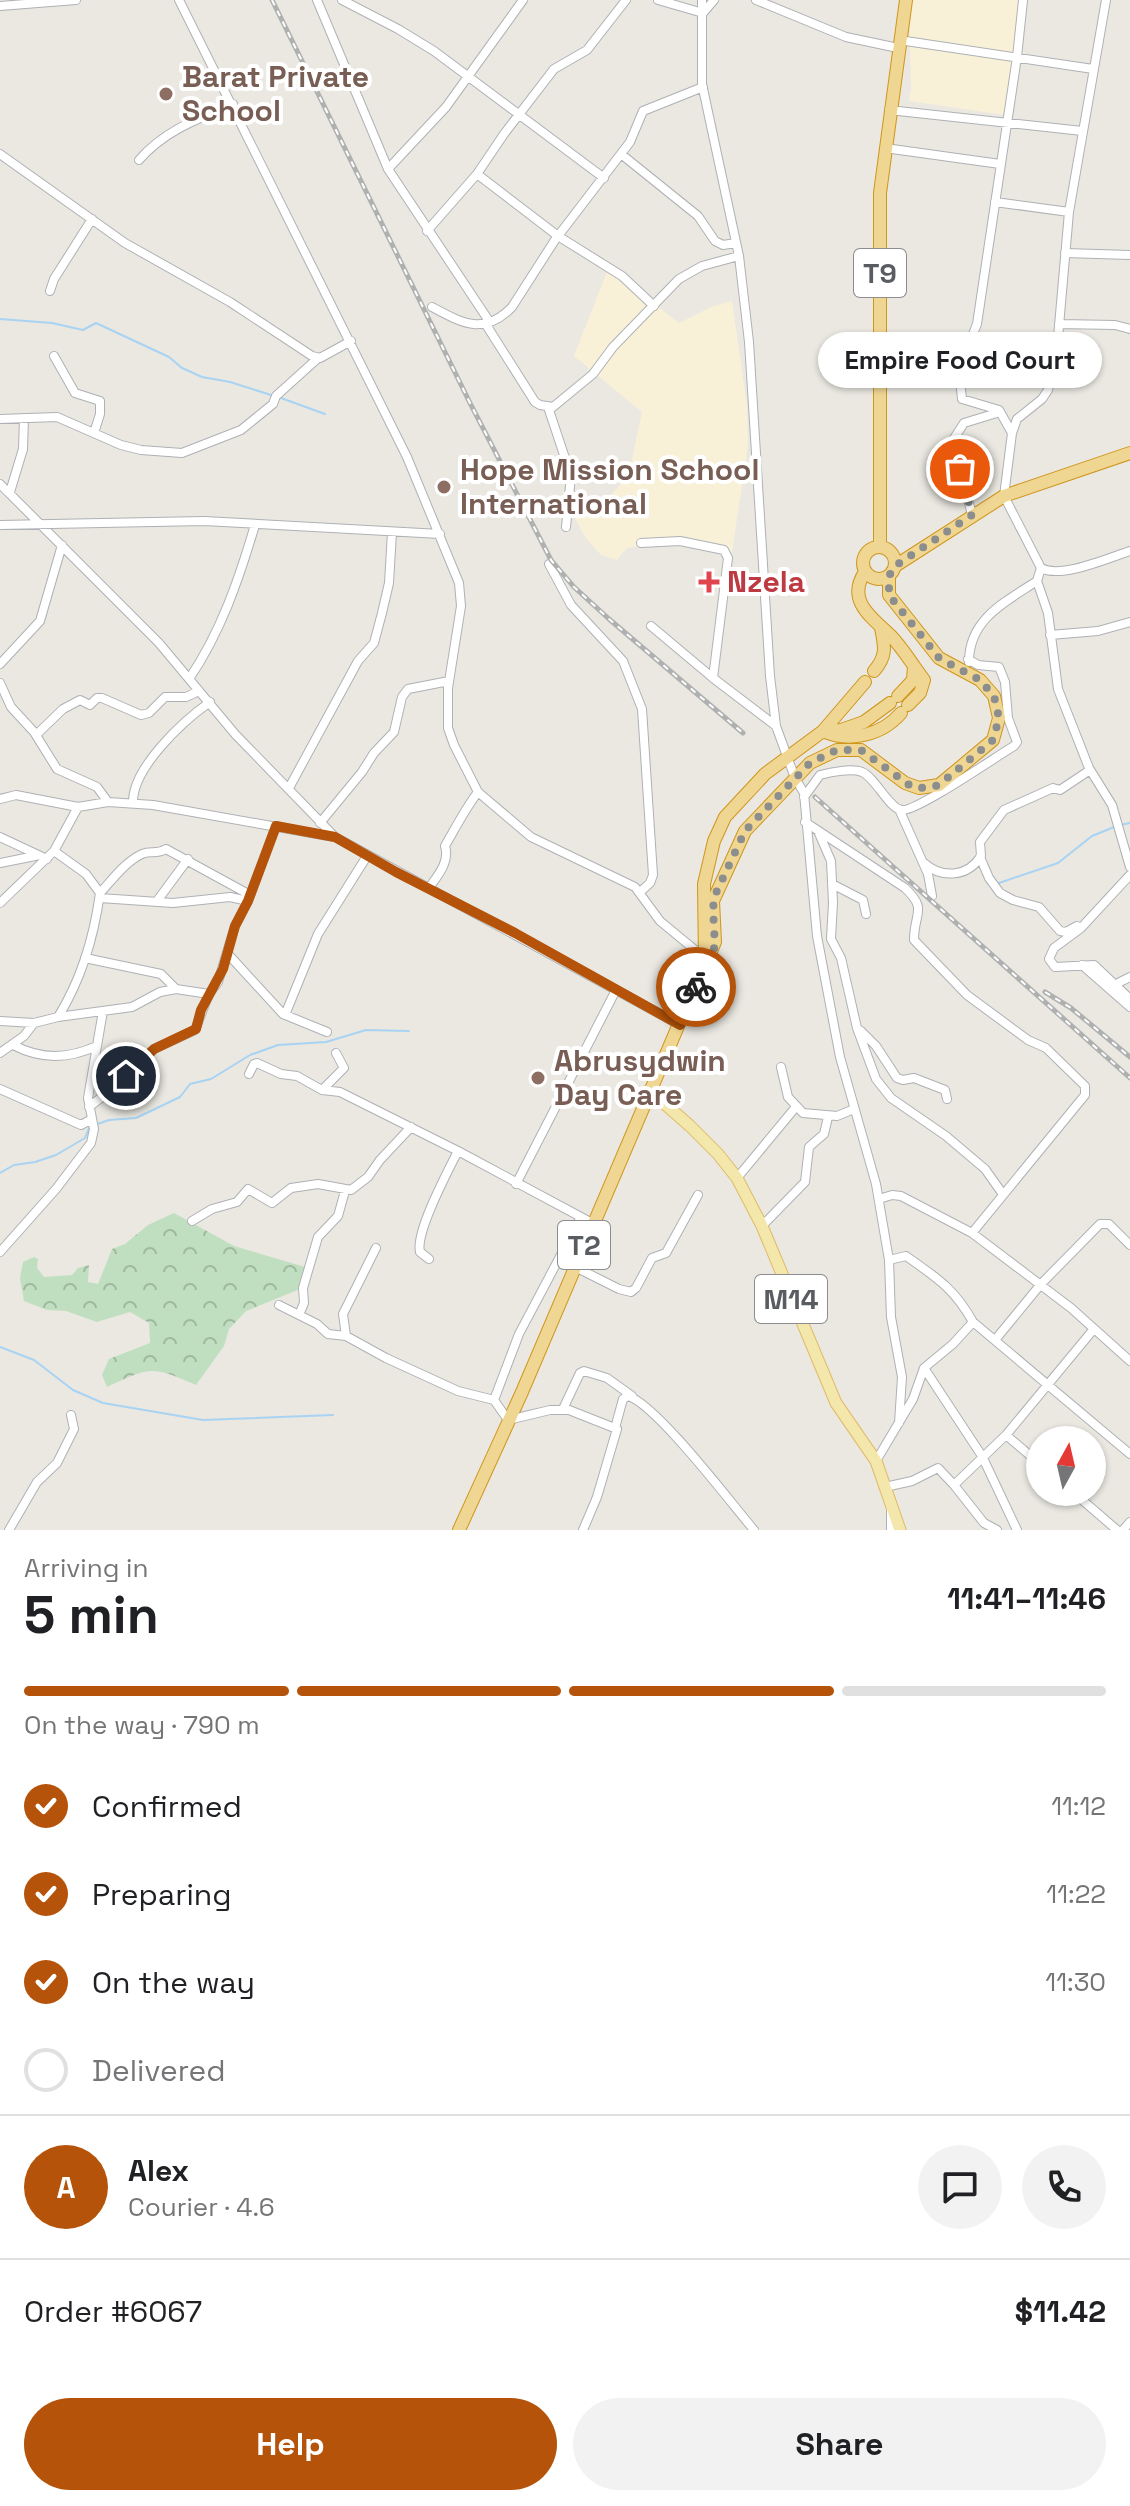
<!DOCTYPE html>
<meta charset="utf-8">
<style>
:root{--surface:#fff;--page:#f2f2f2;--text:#202124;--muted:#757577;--line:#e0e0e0;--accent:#b45309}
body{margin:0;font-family:"Space Grotesk",sans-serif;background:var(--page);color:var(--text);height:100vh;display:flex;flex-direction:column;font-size:30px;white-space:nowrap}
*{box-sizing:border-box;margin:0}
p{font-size:26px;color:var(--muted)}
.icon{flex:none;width:44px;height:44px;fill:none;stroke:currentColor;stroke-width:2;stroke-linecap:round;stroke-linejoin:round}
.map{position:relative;height:1530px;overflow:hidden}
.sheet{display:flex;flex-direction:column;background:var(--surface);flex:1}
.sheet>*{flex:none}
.needle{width:52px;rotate:8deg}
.tools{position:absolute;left:1026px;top:1426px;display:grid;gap:16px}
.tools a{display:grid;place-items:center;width:80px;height:80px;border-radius:50%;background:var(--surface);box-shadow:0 2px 6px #0004;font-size:40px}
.pin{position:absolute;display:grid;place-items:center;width:68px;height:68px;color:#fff;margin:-34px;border:4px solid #fff;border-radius:50%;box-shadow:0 2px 8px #0007}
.courier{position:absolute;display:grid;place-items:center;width:80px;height:80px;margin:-40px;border:6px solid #b45309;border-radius:50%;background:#fff;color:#222;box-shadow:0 2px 10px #0007}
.bubble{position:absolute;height:56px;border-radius:28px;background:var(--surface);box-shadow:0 2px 6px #0004;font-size:26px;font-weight:700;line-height:56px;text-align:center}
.summary em{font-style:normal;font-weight:700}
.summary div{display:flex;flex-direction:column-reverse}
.summary{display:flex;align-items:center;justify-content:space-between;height:136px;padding:0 24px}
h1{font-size:52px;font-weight:700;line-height:60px}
.bar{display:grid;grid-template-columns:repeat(4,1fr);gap:12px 8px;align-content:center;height:96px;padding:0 24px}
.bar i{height:10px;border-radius:6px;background:var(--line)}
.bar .current{background:var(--accent)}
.bar p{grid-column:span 4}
.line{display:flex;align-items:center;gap:20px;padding:0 24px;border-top:2px solid var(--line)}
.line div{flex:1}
.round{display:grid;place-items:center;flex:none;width:84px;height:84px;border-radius:42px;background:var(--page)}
ol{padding:0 24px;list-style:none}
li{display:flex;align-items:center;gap:24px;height:88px}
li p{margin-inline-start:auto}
li .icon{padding:8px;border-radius:50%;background:var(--accent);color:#fff;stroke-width:4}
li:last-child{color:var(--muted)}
li i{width:44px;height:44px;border:4px solid var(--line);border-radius:50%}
.cta{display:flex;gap:16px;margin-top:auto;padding:16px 24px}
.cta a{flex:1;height:92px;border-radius:48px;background:var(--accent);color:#fff;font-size:32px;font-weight:700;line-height:92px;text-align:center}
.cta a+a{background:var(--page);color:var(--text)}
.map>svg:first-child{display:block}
.commercial{fill:#f9f0d8}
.forest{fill:url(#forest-crowns)}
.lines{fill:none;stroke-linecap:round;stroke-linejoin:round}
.stream{stroke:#a8d3f3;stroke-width:2}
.minor-casing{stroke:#aeb1b5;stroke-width:10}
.major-casing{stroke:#dfbb66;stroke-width:13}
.highway-casing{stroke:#d0951b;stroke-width:14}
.minor{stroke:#fff;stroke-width:8}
.major{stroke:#f4e7ac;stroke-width:11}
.highway{stroke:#efd693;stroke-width:12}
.rail-casing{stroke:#afb0b0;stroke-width:5}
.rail{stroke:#fff;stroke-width:2;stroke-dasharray:6;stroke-linecap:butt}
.done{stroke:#8c8d8d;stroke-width:8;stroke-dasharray:0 14.4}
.route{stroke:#b45309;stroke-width:10}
.education-dot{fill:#8d6e63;stroke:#fff;stroke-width:3}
.health-dot{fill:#e0444e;stroke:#fff;stroke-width:3}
.labels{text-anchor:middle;stroke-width:8;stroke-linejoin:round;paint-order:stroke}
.shield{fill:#fff;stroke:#8b8d90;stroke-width:2}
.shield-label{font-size:28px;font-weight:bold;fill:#595c60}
.education-label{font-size:30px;font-weight:bold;fill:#785e54;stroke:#fff;text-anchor:start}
.health-label{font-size:30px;font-weight:bold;fill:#be3a42;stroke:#fff;text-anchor:start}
</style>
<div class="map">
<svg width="1130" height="1530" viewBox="0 0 1130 1530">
<defs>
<pattern id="forest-crowns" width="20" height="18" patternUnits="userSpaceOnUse" patternTransform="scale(2)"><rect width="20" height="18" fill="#c0dfc0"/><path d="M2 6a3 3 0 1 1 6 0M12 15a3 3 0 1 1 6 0" fill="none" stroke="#9fb89f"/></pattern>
</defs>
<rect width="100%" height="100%" fill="#eae8e1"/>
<path class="commercial" d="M909,0h115l-19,115 -96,-14 2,-13z
M610,264l24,24 45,35 32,-16 21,-6 15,105 1,39 -16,107 -17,-1 -29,-13 -59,10 -10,12 -16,-5 -16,-18 -11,-21 36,-21 11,-11 9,-16 12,-56 -68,-56z"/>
<path class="forest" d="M174,1213l60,33 71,21 -5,22 -54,22 -17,18 -5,17 -28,39c-44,-19 -44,-19 -89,2l-5,-12 7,-16 41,-16 -1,-20 -19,-11 -33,10 -31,-11 -19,-1 -23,-9 -4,-23 3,-16 11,-5 4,2 -1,9 7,9 28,-2 6,-7 11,-3 -1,17 10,2 14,-35 13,-5 23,-19z"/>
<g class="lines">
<path class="stream" d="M0,319l52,4 31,7 13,-7 73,34 13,11 20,9 28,5 41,13
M281,398l44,16
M1120,825l10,-2
M999,883l59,-20 34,-27 22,-9
M95,1125l14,-5 27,-2 44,-21 10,-13 21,-5 39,-24 28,-10 48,-3 40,-12 43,1
M0,1173l14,-8 21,-3 21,-7 29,-17 5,-12
M0,1347l34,13 39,30 30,13 100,17 130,-5"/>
<defs>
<path id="minor" d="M179,0l228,457 52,126 2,23 -13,82v40l6,17 24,47 53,45 104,50 25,34 46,38
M317,0l71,169 101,152
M342,0l56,29 36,22 170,127
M658,0l45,13 11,-13
M702,0v84l37,172 10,86 21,334 6,50 19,52 9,15 13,143 23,121 36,127 13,76 2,57 11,60 -3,46
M756,0l90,37 52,11
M1106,0l-37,212 -13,148 -8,30 -6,9 -25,20 -5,14 -8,63 37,72c20,11 67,-10 89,-17
M0,6l76,-6
M899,40l194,29
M889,110l193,21
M885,148l115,16
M0,154l125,89 105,59 82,54 8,2 31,-17
M621,154l77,62 17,25 8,4 13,-2
M139,160c25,-29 58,-41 94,-56
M388,169l58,-62 77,-107
M477,174l81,62 64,40 32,30
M995,202l74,10
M427,231l50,-57 27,-40 50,-65 33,-19 39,-50
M1065,253l65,2
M50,291l4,-12 38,-60
M432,307c30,16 52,29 80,0l43,-67 75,-98 13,-31 60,-24
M485,323l50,79 5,3 13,2 40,-33 20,-27 66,-68 23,-13 37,-10
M1059,324l56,1 15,4
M966,354l90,6
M54,356l21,37 25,8v13l-6,19
M548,407l23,69 -5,51
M0,419l57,-2 64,28 20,5 41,3 59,-23 32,-26 3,-8 41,-37
M1012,433l-13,-23 -37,-11 -3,-30 18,-45 40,-267 6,-57
M0,484l159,159 76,91 100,103 345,188
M10,492l13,-43 1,-31
M972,515l-19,-75 11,-17 36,-11
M0,525l204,-4 236,13
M641,543l39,-2 44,9 4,8 -15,120
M549,564l22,41 52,56 19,48 11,166 -3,8 -10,9
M1041,568l-4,13 11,32 10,76 31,79 23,37 18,62
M651,626l62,52 63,48
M1050,635l48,-4 32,-9
M969,662c0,-43 36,-60 68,-81
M0,664l40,-43 22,-76
M189,679c32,-47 50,-100 66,-154
M0,683l11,24 23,25 23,37 40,18 11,15
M36,735l27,-26 17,-9 10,5 7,-7h5l39,17 8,-2 16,-16h21l13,-6
M289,788l69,-127 16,-18 8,-30 7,-30 3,-51
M804,797l16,-22c11,-3 32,-7 42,-3 14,6 27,37 40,38 14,2 95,-54 112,-64l3,-4 -9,-24 -3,-36 -6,-15 -21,-2 -10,-6
M0,799l16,-4 62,12 30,-5 45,3 181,32
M133,803c-1,-35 50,-82 77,-101
M899,809l29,65 4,22
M805,822l100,66c23,22 9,24 9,52l53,55 61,45 18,8 39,38v9l-113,138
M320,823l42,-51 12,-19 20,-21 8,-35 6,-8 41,-8
M818,831l13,30 2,42 -2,36 10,19 16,70 19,51 15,19 55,38 39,33 17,24
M0,837l47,22
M54,851l32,23 14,19c-6,44 -19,87 -42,124
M980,857l9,21 11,15 13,7 26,7 21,24 6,1 11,-6
M0,863l35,-7
M924,863c18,16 44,14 57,-7l-1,-14 24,-32 49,-22 7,2 30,-20
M1130,875l-49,53 -27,20 -5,11 6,8 39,-2 36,34
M832,884l31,16 3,14
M429,888c9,-13 21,-26 16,-42 11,-19 20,-37 33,-54
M100,893c13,-14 25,-31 42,-39 9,-4 14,1 24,-5l84,46
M100,898l73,5 57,-6 18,4
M157,901l31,-42
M0,903l54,-52 24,-44
M227,953l56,61 44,18
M85,958l76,16 15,15
M1082,965l48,42
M1116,984l14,-7
M285,1015l33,-81 49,-78
M0,1021l34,2 24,-6 74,-10 28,-15 16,-3 33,5 9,-12 17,-56 13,-25 28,-75
M861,1031l15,15 21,32 6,2 11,-2 31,12 2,9
M13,1045c29,15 55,14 84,1
M0,1053l24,-17 10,-13
M781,1067l7,30 15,16 34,3 17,-7
M249,1074l5,-10 3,-1 24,11 16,2 25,14 18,2 118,59 136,73
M0,1089l81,36 11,-6
M322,1090l22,-22 -8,-15
M89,1107l27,-21 38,-37 41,-19 14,-36
M737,1178l58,-70
M516,1184l100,-194
M879,1199l13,-4 9,1 71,37 99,75 59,53
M192,1221l20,-12 25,-7 11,-13 24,14 19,-15 27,-4 33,6 17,-13 12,-17 31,-33
M762,1226l43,-44 4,-35 15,-13 4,-17
M0,1252l56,-63 35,-46 3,-14 -6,-31 15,-87
M429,1259l-9,-7c-5,-20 28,-81 38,-101
M889,1260l17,-4c31,22 48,32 67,66l157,132
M575,1267l44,22 12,3 5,-4 16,-30 14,-5 32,-58
M279,1305l38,19 11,10 18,2 40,22 72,33 36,9 14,20 42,-10h19l48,19 -20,68 -14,33
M299,1315l5,-12 -1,-15 15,-51 20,-21 7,-25
M346,1336l-3,-22 33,-66
M995,1340l46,-56 59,-60h9l21,21
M924,1368l58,88 35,74
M494,1400l25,-66 62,-117
M563,1409l17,-36 4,-2 23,7 25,18
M615,1428l8,-29 5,-3c28,8 103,107 126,134
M1006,1435l34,29
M876,1461l37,-62 11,-31 29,-24 20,-22
M954,1485l30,38 13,7
M885,1487l27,-6 26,-13 16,17 52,-50 87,-105
M1073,1492l44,38
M9,1530l28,-48 20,-19 17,-34 -3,-14
M891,1530v-19
M1123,1530l7,-8"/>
<path id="major" d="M649,1090l41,36 28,28 19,24 25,48 74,177 40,58 24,69"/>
<path id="highway" d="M863 563a16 16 0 1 1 32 0a16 16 0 1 1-32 0Z
M880,547v-354l26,-193
M895,566l109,-70 126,-43
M865,572c-19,28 6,45 25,63 9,9 17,21 24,31l-1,14 -15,16
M874,671c13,-15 11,-24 7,-43
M865,682l-42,49c27,12 59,4 78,-18
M908,705l12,-12 4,-13 -10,-14
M709,956l6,-14 -2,-41 32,-70 65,-68 27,-13h24l44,33 14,5 20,-3 54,-45 6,-22 -5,-22 -14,-16 -41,-22 -50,-63v-19
M459,1530l63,-138 183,-429 -1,-79 10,-43 11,-24 40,-43 58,-43 18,-1 23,-8 26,-19"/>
</defs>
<use href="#minor" class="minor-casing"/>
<use href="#major" class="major-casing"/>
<use href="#highway" class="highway-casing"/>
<use href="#minor" class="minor"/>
<use href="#major" class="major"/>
<use href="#highway" class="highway"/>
<defs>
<path id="rail" d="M272,0l198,403 81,157 23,27 35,32 134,114
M815,797l315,281
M1045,992l26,16 59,49"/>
</defs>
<use href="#rail" class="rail-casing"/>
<use href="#rail" class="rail"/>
</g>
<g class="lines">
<path class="done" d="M696,987l10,-28 9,-12 -2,-39 2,-13 30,-64 65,-68 27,-13h24l51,37 15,1 12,-3 54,-45 6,-22 -5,-22 -14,-16 -41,-22 -50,-63v-19l6,-10 77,-51 -12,-46"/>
<path class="route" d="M126,1076l28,-27 42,-20 5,-19 22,-41 12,-43 13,-25 28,-75 59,11 61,35 119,61 165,92 16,-38"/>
</g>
<g class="education-dot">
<circle cx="166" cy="94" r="8"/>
<circle cx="444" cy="487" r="8"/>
<circle cx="538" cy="1078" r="8"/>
</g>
<path class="health-dot" d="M705 570h8v8h8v8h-8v8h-8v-8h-8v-8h8z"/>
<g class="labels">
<g class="shield">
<rect x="854" y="249" width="52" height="48" rx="6"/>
<rect x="558" y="1221" width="52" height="48" rx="6"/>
<rect x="755" y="1275" width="72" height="48" rx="6"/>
</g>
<g class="shield-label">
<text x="880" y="283">T9</text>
<text x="584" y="1255">T2</text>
<text x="791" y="1309">M14</text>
</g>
<g class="education-label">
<text x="182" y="87">Barat Private<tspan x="182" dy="34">School</tspan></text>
<text x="460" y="480">Hope Mission School<tspan x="460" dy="34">International</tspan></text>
<text x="554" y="1071">Abrusydwin<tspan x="554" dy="34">Day Care</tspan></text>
</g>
<g class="health-label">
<text x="727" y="592">Nzela</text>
</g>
</g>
</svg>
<div class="tools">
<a><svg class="needle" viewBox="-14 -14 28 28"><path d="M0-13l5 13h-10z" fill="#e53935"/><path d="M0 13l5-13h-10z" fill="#757577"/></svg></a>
</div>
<div class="pin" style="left:960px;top:469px;background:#ea580c"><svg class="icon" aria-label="bag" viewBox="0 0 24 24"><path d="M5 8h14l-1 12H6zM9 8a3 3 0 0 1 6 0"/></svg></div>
<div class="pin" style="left:126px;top:1076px;background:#1f2937"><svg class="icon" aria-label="home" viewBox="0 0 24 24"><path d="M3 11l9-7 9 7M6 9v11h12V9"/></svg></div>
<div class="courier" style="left:696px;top:987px"><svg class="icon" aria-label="bike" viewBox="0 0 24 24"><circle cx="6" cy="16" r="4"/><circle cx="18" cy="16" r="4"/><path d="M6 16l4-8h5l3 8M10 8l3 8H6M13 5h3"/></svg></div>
<div class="bubble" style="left:818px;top:332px;width:284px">Empire Food Court</div>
</div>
<section class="sheet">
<div class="summary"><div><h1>5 min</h1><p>Arriving in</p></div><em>11:41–11:46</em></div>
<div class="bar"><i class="current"></i><i class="current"></i><i class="current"></i><i></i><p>On the way · 790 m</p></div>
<ol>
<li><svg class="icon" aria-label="check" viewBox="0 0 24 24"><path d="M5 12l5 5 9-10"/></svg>Confirmed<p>11:12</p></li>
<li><svg class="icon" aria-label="check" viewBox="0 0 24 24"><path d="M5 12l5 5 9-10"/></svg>Preparing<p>11:22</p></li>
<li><svg class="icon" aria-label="check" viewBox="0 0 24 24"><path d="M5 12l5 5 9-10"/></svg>On the way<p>11:30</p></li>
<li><i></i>Delivered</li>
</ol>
<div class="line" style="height:144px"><b class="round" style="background:var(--accent);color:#fff">A</b><div><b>Alex</b><p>Courier · 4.6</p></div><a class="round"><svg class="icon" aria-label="chat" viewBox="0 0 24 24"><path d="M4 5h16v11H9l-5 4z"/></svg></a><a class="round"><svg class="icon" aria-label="phone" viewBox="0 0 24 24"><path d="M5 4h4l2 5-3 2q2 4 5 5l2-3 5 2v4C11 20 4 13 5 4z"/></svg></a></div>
<div class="line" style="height:104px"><div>Order #6067</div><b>$11.42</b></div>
<div class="cta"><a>Help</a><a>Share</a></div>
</section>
